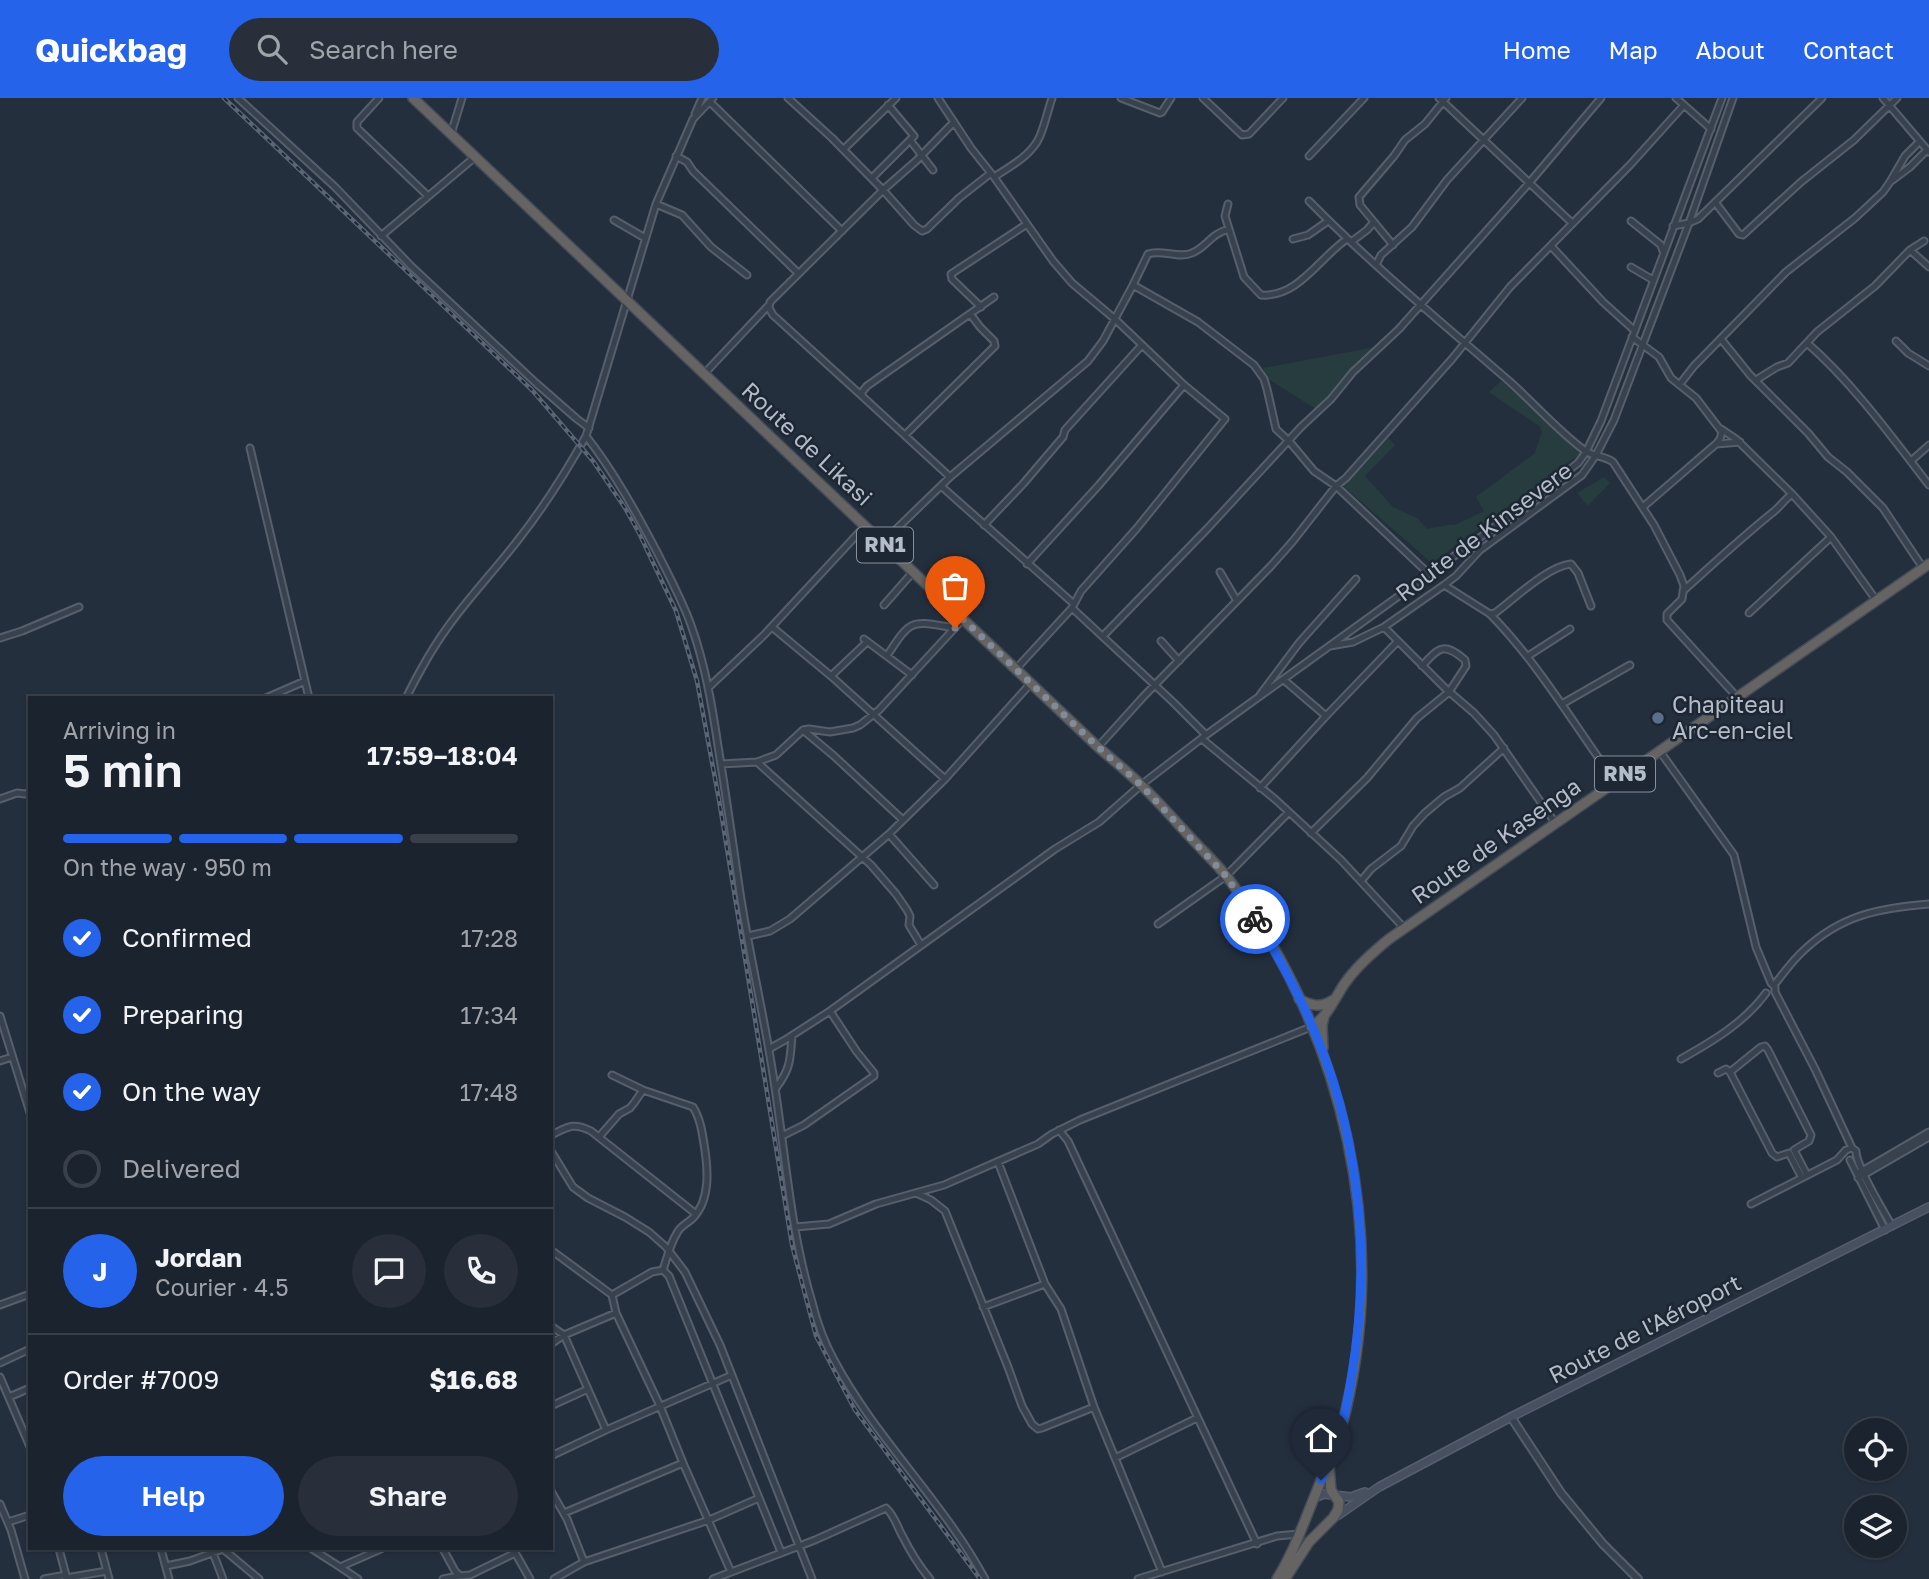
<!DOCTYPE html>
<meta charset="utf-8">
<style>
:root{--surface:#1b232e;--page:#282f3a;--text:#f1f3f6;--muted:#a0a4aa;--line:#39404a;--accent:#2563eb}
body{margin:0;font-family:"Golos Text",sans-serif;background:var(--page);color:var(--text);height:100vh;display:flex;flex-direction:column;font-size:26px;white-space:nowrap}
*{box-sizing:border-box;margin:0}
p{font-size:23px;color:var(--muted)}
.icon{flex:none;width:38px;height:38px;fill:none;stroke:currentColor;stroke-width:2;stroke-linecap:round;stroke-linejoin:round}
.map{position:relative;flex:1;overflow:hidden}
.drawer{position:absolute;left:28px;top:598px;width:525px;height:854px;display:flex;flex-direction:column;background:var(--surface);border-radius:0px;box-shadow:0 2px 5px #0004,0 0 0 2px var(--line)}
.drawer>*{flex:none}
.controls{position:absolute;left:1844px;top:1320px;display:grid;gap:14px}
.controls a{display:grid;place-items:center;width:63px;height:63px;border-radius:50%;background:var(--surface);box-shadow:0 2px 5px #0004,0 0 0 2px var(--line);font-size:35px}
.pin{position:absolute;display:grid;place-items:center;width:60px;height:60px;color:#fff;margin:-72px -30px;border-radius:50% 50% 50% 0;rotate:-45deg;box-shadow:0 0 7px #0007}
.pin .icon{rotate:45deg}
.courier{position:absolute;display:grid;place-items:center;width:70px;height:70px;margin:-35px;border:5px solid #2563eb;border-radius:50%;background:#fff;color:#222;box-shadow:0 2px 9px #0007}
.head em{font-style:normal;font-weight:600}
.head div{display:flex;flex-direction:column-reverse}
.head{display:flex;align-items:center;justify-content:space-between;height:119px;padding:0 35px}
h1{font-size:46px;font-weight:600;line-height:52px}
.bar{display:grid;grid-template-columns:repeat(4,1fr);gap:10px 7px;align-content:center;height:84px;padding:0 35px}
.bar i{height:9px;border-radius:5px;background:var(--line)}
.bar .on{background:var(--accent)}
.bar p{grid-column:span 4}
.line{display:flex;align-items:center;gap:18px;padding:0 35px;border-top:2px solid var(--line)}
.line div{flex:1}
.round{display:grid;place-items:center;flex:none;width:74px;height:74px;border-radius:37px;background:var(--page)}
ol{padding:0 35px;list-style:none}
li{display:flex;align-items:center;gap:21px;height:77px}
li p{margin-inline-start:auto}
li .icon{padding:7px;border-radius:50%;background:var(--accent);color:#fff;stroke-width:4}
li:last-child{color:var(--muted)}
li i{width:38px;height:38px;border:4px solid var(--line);border-radius:50%}
.button{display:flex;gap:14px;margin-top:auto;padding:14px 35px}
.button a{flex:1;height:80px;border-radius:42px;background:var(--accent);color:#fff;font-size:28px;font-weight:600;line-height:80px;text-align:center}
.button a+a{background:var(--page);color:var(--text)}
header{display:flex;align-items:center;gap:42px;box-sizing:border-box;height:98px;padding:0 35px;background:var(--accent);color:#fff}
header strong{font-size:33px}
nav{display:flex;gap:38px;margin-inline-start:auto;font-size:24px}
.search{width:490px;height:63px;background:var(--page);display:flex;align-items:center;gap:18px;box-sizing:border-box;padding:0 24px;border-radius:38px;color:var(--muted);font-size:26px}
.map>svg:first-child{display:block}
.green{fill:#263c3f}
.lines{fill:none;stroke-linecap:round;stroke-linejoin:round}
.minor-casing{stroke:#565f6c;stroke-width:9}
.tertiary-casing{stroke:#565f6c;stroke-width:10}
.secondary-casing{stroke:#565f6c;stroke-width:10}
.trunk-casing{stroke:#434c59;stroke-width:12}
.minor{stroke:#38414e;stroke-width:5}
.tertiary{stroke:#38414e;stroke-width:6}
.secondary{stroke:#465061;stroke-width:7}
.trunk{stroke:#656462;stroke-width:9}
.rail-casing{stroke:#5a6575;stroke-width:4.5}
.rail{stroke:#1d2633;stroke-width:2;stroke-dasharray:5;stroke-linecap:butt}
.done{stroke:#828b98;stroke-width:7;stroke-dasharray:0 12.6}
.route{stroke:#2563eb;stroke-width:9}
.service-dot{fill:#5c6f8a;stroke:#1d2633;stroke-width:2.5}
.labels{text-anchor:middle;stroke-width:5;stroke-linejoin:round;paint-order:stroke}
.shield{fill:#1d2633;stroke:#878f9c;stroke-width:2}
.shield-label{font-size:21px;font-weight:bold;fill:#b4bcc9}
.street-label{font-size:23px;fill:#b4bcc9;stroke:#1d2633}
.poi-label{font-size:23px;fill:#b4bcc9;stroke:#1d2633;text-anchor:start}
</style>
<header>
<strong>Quickbag</strong>
<div class="search"><svg class="icon" aria-label="search" viewBox="0 0 24 24"><circle cx="10" cy="10" r="6"/><path d="M15 15l6 6"/></svg>Search here</div>
<nav><a>Home</a><a>Map</a><a>About</a><a>Contact</a></nav>
</header>
<div class="map">
<svg width="1929" height="1481" viewBox="0 0 1929 1481">
<rect width="100%" height="100%" fill="#242f3e"/>
<path class="green" d="M1381,248l-65,63 -49,-31 -4,-10z
M1501,283l23,19 57,53 -149,110 -90,-78 45,-48 8,8 -30,31 28,31 24,11 10,11 21,-4h7l29,-14 -8,-14 59,-44 7,-22 -3,-5 -50,-34z
M1604,379l6,6 -22,23 -11,-13z"/>
<g class="lines">
<defs>
<path id="minor" d="M238,0l97,89 76,79 126,118 40,35 12,9
M379,0l-22,24v6l71,68
M788,0l44,40 51,52 33,-29 38,-39
M938,0l33,50 23,29 59,84 19,22 44,37 68,65 41,34 -88,109 -56,63 -9,17 -56,61
M1121,0l39,15 2,-1 9,-14
M1203,0l39,37 7,-1 34,-36
M1439,0l133,125
M1676,0l35,31
M1883,0l46,54
M710,4l132,129
M695,16l7,-16
M451,36l11,-36
M910,42l23,30
M844,51l52,-51
M676,58l11,6 6,9 105,102
M1309,58l55,-58
M994,79c17,-11 38,-22 46,-41 5,-12 8,-26 12,-38
M872,80l42,-42 -26,-31
M1890,84l20,-15 17,-17
M1309,103c63,64 132,121 200,180 25,22 48,49 75,69 8,7 20,5 29,12l41,63 26,50 4,11 -2,13 -15,15v6l70,77
M1715,104l24,32 4,1 58,-53 53,-42 43,-42
M656,106l26,11 29,32 36,28
M1228,106l-3,12 4,13
M614,122l31,18
M1631,123l30,24 2,6
M1673,128l16,-3 9,-4 124,-121
M381,138l94,-79
M1293,141l15,-4 20,-14
M1347,141c-27,18 -49,59 -86,56l-17,-18 -15,-48c-19,5 -22,18 -37,24 -13,6 -30,-4 -44,1l-15,31 65,37 56,43 10,14 3,10 9,40 13,12 25,30 22,15 93,88
M1351,144l16,-12 7,-8
M1393,147l-33,-40 -1,-8 35,-41 11,-16 20,-16 21,-26
M1551,148l52,56 32,29
M1910,152l19,17
M1376,167l5,-10 31,-28 35,-47 75,-82
M1631,169l22,13
M981,209l-29,-28 -1,-5 76,-50
M1632,239l27,20 12,21 25,20 26,34 -2,7 -4,5 -73,63
M1721,241l29,36 58,58 20,24 19,15 36,36 40,60
M1896,243l12,12 21,13
M1807,245c45,39 85,94 122,142
M704,276l65,-69
M1756,282l21,-13 11,-4 29,-31 58,-46 35,-36 14,-9
M1680,286l14,-18 92,-94 69,-54 28,-26 7,-10 15,-26 14,-14
M862,298l-89,-81 -4,-7 1,-6 113,-112 31,35 8,6 5,-2 32,-31 32,-25
M1721,331l15,10 56,55 39,43 45,63
M905,337l90,-89 -1,-5 -14,-14 -9,-12
M586,338c28,36 50,76 71,116 12,24 25,48 34,73 14,39 21,80 27,121 8,49 15,98 22,147 10,66 26,130 35,195 11,72 16,145 37,214 5,20 12,40 22,58 42,79 109,141 151,219
M1716,346l24,-2
M250,350l59,250
M1911,363l18,-16
M950,379l-88,-81v-4l5,-6 127,-89
M941,388l133,118
M984,427l39,-41 40,-47 2,-7 76,-84
M882,445l68,-66 138,-116 15,-20 30,-56
M1027,466l72,-79 85,-100
M1220,474l17,29
M1444,487l46,29 5,-1c19,-14 53,-47 76,-49l7,9 13,33
M1683,493c30,-27 58,-53 89,-78 8,-6 12,-13 20,-19
M884,507l29,-33
M1072,510l101,94 33,33
M1749,515l82,-76
M1490,516c49,50 84,111 125,167
M772,529l59,49 36,-34
M1384,529l62,62 28,24 20,22 62,89
M1103,538l104,-107 94,-102 30,-28 22,-27 46,-43 131,-147 71,-84
M0,540l22,-7 57,-24
M864,541l48,36
M1161,543l18,20
M1330,548l23,-4 31,-15 60,-42 12,-9 24,-26 102,-75 14,-20 18,-35 75,-197 44,-125
M887,558c25,-39 24,-35 68,-28
M1528,558l42,-27
M831,578l114,103
M708,590l57,-54 100,-108
M1260,597l39,-52 57,-64
M266,600l39,-17
M406,600c12,-24 25,-48 41,-70 22,-31 48,-58 71,-88 26,-33 48,-68 68,-104l70,-232 37,-85 20,-21
M1562,606l68,-39
M1326,618l71,-74
M803,632l31,26 69,64
M1202,641l74,61 65,60 63,68
M1098,649l46,-51 126,-129 23,-26 43,-55 10,-8 106,-119 58,-72 120,-122 54,-60
M1659,652l75,105 22,92 15,36 4,4v5l40,77 37,79
M757,664l114,103 25,29 11,16 3,6 -1,9 12,20
M721,666l36,-2 19,-7 27,-25 6,-1 21,3 23,-4 7,-3 19,-15 84,-91
M1260,690l66,-72 -42,-36
M0,701l17,-6 8,1 5,-2
M1311,735l56,-55 50,-60 32,-26 17,-26 -1,-6c-21,-18 -26,-13 -43,6
M889,736l45,51
M1361,783l10,-12 30,-23 12,-20 12,-13 19,-16 16,-9 44,-40
M1158,826l68,-48 62,-63
M748,838l22,-5 20,-12 99,-85 56,-55 86,-96
M1774,887c9,-11 18,-24 29,-34 38,-36 76,-43 126,-47
M0,918l30,97
M769,951l16,-9 45,-29 225,-162 44,-27 42,-37 65,-50 319,-230 53,-42 8,-11 15,-31 121,-323
M1681,961c32,-18 64,-37 85,-66
M0,963l12,-4
M1718,975l8,-4 4,3
M612,977l31,15 50,17c7,11 9,24 11,37 4,24 7,55 -11,74 -6,6 -13,8 -16,15 -7,11 -10,25 -14,37
M776,990c15,-20 14,-28 16,-52
M1059,1032l9,11 189,403
M551,1037c17,-8 22,-13 40,-4l105,83
M782,1038l22,-11 70,-49v-3l-17,-21 -27,-41
M599,1039l20,-23 11,-6 4,-5 9,-13
M551,1053l22,36 15,11 37,19 24,15 17,15 19,25 35,73 92,234
M1850,1062l35,70
M998,1064l47,122
M1857,1076l72,-42
M1802,1080l-13,-25 -12,4 -5,-4 -42,-81 31,-25 4,-1 3,4 43,85 -2,6 -15,9 13,25
M1858,1080l71,-41
M916,1095l15,7 14,11 63,156 14,39 10,18 6,5 4,-1 52,-21
M1751,1106l86,-44 9,-10 6,-2 4,3c0,16 27,59 36,75
M795,1129l34,-3 47,-20 68,-19 94,-41 14,-10 28,-14 231,-93
M551,1152l61,45
M663,1172l6,6 112,276
M0,1207l30,-11
M983,1209l62,-23 16,25 33,98 68,165
M616,1215l44,93 23,57 48,109
M551,1228l13,9 42,95
M551,1246l13,-9 52,-22 -4,-18 40,-23 11,-2
M0,1265l30,-14
M0,1279l30,70
M9,1299l21,-9
M551,1308l37,-17
M551,1358l55,-26 126,-55
M1115,1360l82,-40
M551,1393l16,28 17,43
M0,1406l11,26 14,49
M564,1415l119,-50
M8,1424l22,-7
M59,1451l8,30
M101,1451l8,30
M161,1451l8,30
M223,1451l36,30
M312,1451l28,18 41,-18
M443,1451l12,22 5,5 10,-1 45,-22
M513,1451l17,30
M213,1455l10,26
M166,1468l24,-5 33,-12
M340,1469l18,12
M66,1480l41,-7
M44,1481l22,-4
M443,1481l16,-3
M554,1481l30,-17 125,-42 50,-22
M713,1481l102,-39 71,-32c9,8 11,19 17,29 7,14 17,30 27,42
M1138,1481l139,-43 22,-2"/>
<path id="tertiary" d="M1511,1319l50,76 42,51 35,35"/>
<path id="secondary" d="M1314,1400l10,-4 27,3 14,-5
M1337,1418l42,-29 132,-70 418,-210"/>
<path id="trunk" d="M413,0l685,649c14,12 30,25 43,38 18,17 34,36 51,54 12,13 25,25 36,39 116,155 165,362 113,551 -6,20 -16,39 -23,59 -13,31 -23,62 -41,91
M1299,901c12,7 22,9 34,1
M1311,929c17,-10 23,-28 34,-44 12,-17 28,-31 44,-44l540,-375
M1323,950l-1,-23 2,-8
M1285,1481l24,-37 24,-24 5,-8 1,-8 -8,-12 -2,-24"/>
</defs>
<use href="#minor" class="minor-casing"/>
<use href="#tertiary" class="tertiary-casing"/>
<use href="#secondary" class="secondary-casing"/>
<use href="#trunk" class="trunk-casing"/>
<use href="#minor" class="minor"/>
<use href="#tertiary" class="tertiary"/>
<use href="#secondary" class="secondary"/>
<use href="#trunk" class="trunk"/>
<defs>
<path id="rail" d="M224,0l308,292 61,71 32,47 14,25 37,78 21,70 22,119 73,445 24,91 39,74 125,169"/>
</defs>
<use href="#rail" class="rail-casing"/>
<use href="#rail" class="rail"/>
</g>
<g class="lines">
<path class="done" d="M955,530l8,-9 135,128 43,38 85,91 29,43"/>
<path class="route" d="M1255,821c35,55 66,118 84,182 24,89 28,182 13,273 -4,24 -8,49 -17,72 -4,12 -9,23 -14,34"/>
</g>
<circle class="service-dot" cx="1658" cy="620" r="7"/>
<g class="labels">
<g class="shield">
<rect x="857" y="429.5" width="56" height="35" rx="5"/>
<rect x="1595" y="658.5" width="60" height="35" rx="5"/>
</g>
<g class="shield-label">
<text x="885" y="454">RN1</text>
<text x="1625" y="683">RN5</text>
</g>
<g class="street-label">
<text transform="translate(807 346) rotate(43)" y="8">Route de Likasi</text>
<text transform="translate(1484 434) rotate(-37)" y="8">Route de Kinsevere</text>
<text transform="translate(1496 743) rotate(-35)" y="8">Route de Kasenga</text>
<text transform="translate(1645 1231) rotate(-27)" y="8">Route de l'Aéroport</text>
</g>
<g class="poi-label">
<text x="1672" y="615">Chapiteau<tspan x="1672" dy="26">Arc-en-ciel</tspan></text>
</g>
</g>
</svg>
<div class="controls">
<a><svg class="icon" aria-label="locate" viewBox="0 0 24 24"><circle cx="12" cy="12" r="6"/><path d="M12 2v4M12 18v4M2 12h4M18 12h4"/></svg></a>
<a><svg class="icon" aria-label="layers" viewBox="0 0 24 24"><path d="M12 4l9 5-9 5-9-5zM3 14l9 5 9-5"/></svg></a>
</div>
<div class="pin" style="left:955px;top:530px;background:#ea580c"><svg class="icon" aria-label="bag" viewBox="0 0 24 24"><path d="M5 8h14l-1 12H6zM9 8a3 3 0 0 1 6 0"/></svg></div>
<div class="pin" style="left:1321px;top:1382px;background:#1f2937"><svg class="icon" aria-label="home" viewBox="0 0 24 24"><path d="M3 11l9-7 9 7M6 9v11h12V9"/></svg></div>
<div class="courier" style="left:1255px;top:821px"><svg class="icon" aria-label="bike" viewBox="0 0 24 24"><circle cx="6" cy="16" r="4"/><circle cx="18" cy="16" r="4"/><path d="M6 16l4-8h5l3 8M10 8l3 8H6M13 5h3"/></svg></div>
<section class="drawer">
<div class="head"><div><h1>5 min</h1><p>Arriving in</p></div><em>17:59–18:04</em></div>
<div class="bar"><i class="on"></i><i class="on"></i><i class="on"></i><i></i><p>On the way · 950 m</p></div>
<ol>
<li><svg class="icon" aria-label="check" viewBox="0 0 24 24"><path d="M5 12l5 5 9-10"/></svg>Confirmed<p>17:28</p></li>
<li><svg class="icon" aria-label="check" viewBox="0 0 24 24"><path d="M5 12l5 5 9-10"/></svg>Preparing<p>17:34</p></li>
<li><svg class="icon" aria-label="check" viewBox="0 0 24 24"><path d="M5 12l5 5 9-10"/></svg>On the way<p>17:48</p></li>
<li><i></i>Delivered</li>
</ol>
<div class="line" style="height:126px"><b class="round" style="background:var(--accent);color:#fff">J</b><div><b>Jordan</b><p>Courier · 4.5</p></div><a class="round"><svg class="icon" aria-label="chat" viewBox="0 0 24 24"><path d="M4 5h16v11H9l-5 4z"/></svg></a><a class="round"><svg class="icon" aria-label="phone" viewBox="0 0 24 24"><path d="M5 4h4l2 5-3 2q2 4 5 5l2-3 5 2v4C11 20 4 13 5 4z"/></svg></a></div>
<div class="line" style="height:91px"><div>Order #7009</div><b>$16.68</b></div>
<div class="button"><a>Help</a><a>Share</a></div>
</section>
</div>
